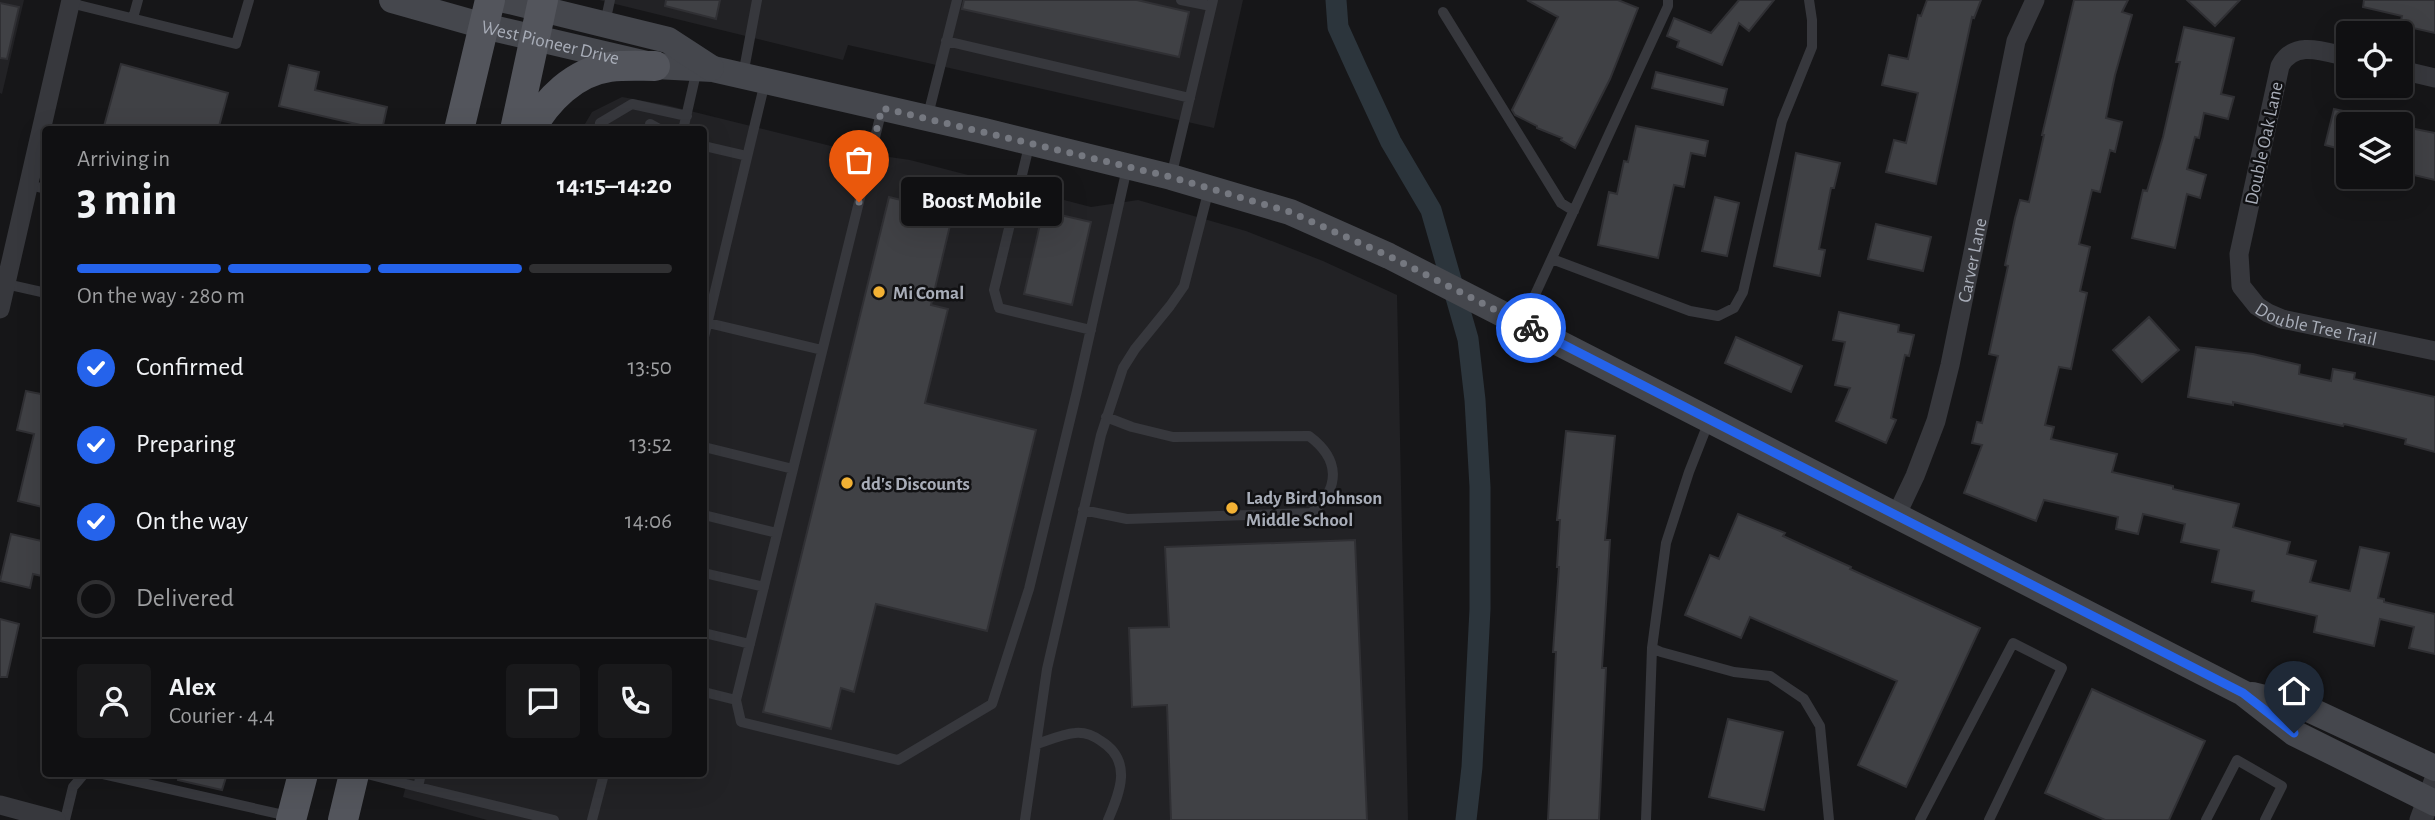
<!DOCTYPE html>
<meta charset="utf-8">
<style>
:root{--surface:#101012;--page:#19191b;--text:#f1f3f6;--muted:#9c9d9f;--line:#303032;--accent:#2563eb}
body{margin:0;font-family:"Alegreya Sans",sans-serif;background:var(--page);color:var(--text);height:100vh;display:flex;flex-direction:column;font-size:26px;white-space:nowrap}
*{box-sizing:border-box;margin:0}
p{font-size:23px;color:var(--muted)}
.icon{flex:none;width:38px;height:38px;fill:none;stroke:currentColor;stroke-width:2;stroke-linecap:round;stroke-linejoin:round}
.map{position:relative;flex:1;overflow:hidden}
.panel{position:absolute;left:42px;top:126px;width:665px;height:651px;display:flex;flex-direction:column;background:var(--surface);border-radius:7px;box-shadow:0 7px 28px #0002,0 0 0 2px var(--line)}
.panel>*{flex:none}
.tools{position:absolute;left:2336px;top:21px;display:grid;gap:14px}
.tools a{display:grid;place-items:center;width:77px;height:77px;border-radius:7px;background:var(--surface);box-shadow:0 7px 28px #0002,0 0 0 2px var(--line);font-size:35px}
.pin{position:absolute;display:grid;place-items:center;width:60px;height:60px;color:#fff;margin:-72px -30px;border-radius:50% 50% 50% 0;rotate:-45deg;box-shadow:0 0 7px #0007}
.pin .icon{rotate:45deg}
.courier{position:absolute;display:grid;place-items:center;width:70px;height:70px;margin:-35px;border:5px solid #2563eb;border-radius:50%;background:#fff;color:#222;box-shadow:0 2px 9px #0007}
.bubble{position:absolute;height:49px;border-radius:7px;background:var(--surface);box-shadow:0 7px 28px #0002,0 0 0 2px var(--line);font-size:23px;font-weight:700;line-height:49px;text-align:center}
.overview em{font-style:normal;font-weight:700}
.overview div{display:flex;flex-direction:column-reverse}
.overview{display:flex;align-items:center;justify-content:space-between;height:119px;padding:0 35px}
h1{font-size:46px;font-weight:700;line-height:52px}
.bar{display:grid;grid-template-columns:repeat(4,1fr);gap:10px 7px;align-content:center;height:84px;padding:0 35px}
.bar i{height:9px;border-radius:5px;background:var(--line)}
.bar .current{background:var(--accent)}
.bar p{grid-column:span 4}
.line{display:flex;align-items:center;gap:18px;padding:0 35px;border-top:2px solid var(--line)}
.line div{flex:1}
.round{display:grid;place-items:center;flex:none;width:74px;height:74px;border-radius:7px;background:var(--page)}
ol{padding:0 35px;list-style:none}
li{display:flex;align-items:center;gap:21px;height:77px}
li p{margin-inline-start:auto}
li .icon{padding:7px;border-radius:50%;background:var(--accent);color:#fff;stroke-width:4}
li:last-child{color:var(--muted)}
li i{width:38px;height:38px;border:4px solid var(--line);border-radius:50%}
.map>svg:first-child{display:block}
.built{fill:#222225}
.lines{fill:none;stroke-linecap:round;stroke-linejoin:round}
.canal{stroke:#2c353c;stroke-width:21}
.building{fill:#404145;stroke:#303034;stroke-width:2}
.service{stroke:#37383d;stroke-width:10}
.minor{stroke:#37383d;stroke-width:19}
.tertiary{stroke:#37383d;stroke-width:23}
.secondary{stroke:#45474d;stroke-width:26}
.primary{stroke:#53555c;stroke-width:30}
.done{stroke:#757880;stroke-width:7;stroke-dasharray:0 12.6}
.route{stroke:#2563eb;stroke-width:9}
.poi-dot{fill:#f2b134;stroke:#111113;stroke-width:2.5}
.labels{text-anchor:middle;stroke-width:5;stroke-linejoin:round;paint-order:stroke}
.street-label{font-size:19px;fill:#a8adb8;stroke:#111113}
.poi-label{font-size:19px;font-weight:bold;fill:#a8adb8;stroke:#111113;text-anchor:start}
</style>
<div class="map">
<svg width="2435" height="820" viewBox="0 0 2435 820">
<rect width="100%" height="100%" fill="#161618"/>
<path class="built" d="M0,0h24l-22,94 -2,-1z
M599,0h644l-29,128 -366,-83 -5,15z
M622,97l44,8 189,47 55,8 181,47 47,-7 108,31 77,30 74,34 11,525h-921l-84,-23 6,-23h295v-644l-122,-1 10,-17z"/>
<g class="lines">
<path class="canal" d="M1336,0l2,27 19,42 34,73 40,68 37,129 7,61 5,87v122l-8,158 -6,53"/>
</g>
<path class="building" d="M666,0h54l-4,19 -51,-13z
M964,0h173l52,12 -10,45 -217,-48z
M1527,0h91l20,8 -28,71 -35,69 -14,-8 1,-2 -25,-10v-2l-22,-11 -3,-5 46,-93z
M1739,0h35l-25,31 -10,-8 -17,42 -45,-18 2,-6 -12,-5 7,-18 37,15z
M1927,0h54l-7,18 -2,-1 -36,167 -50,-12 8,-32 12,3 12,-50 -36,-8 7,-30 19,4 10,-44 3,1z
M2074,0h54l-6,12 10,3 -17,60 -9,43 16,4 -7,30 -5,-2 -10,42 -8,-2 -13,54 11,3 -10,44 7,2 -16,76 -12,-2 -14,58 9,2 -3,12 66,15 -5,18 61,14v3l66,15 -6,23 57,15 -3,12 29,7 -6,21 40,9 10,-44 29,6 -11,45 6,1v3l51,12v40l-26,-6 5,-21 -34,-8 -6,27 -60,-14 3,-16 -65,-15 2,-10 -42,-9 7,-32 -38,-8 4,-18 -42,-10 -5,20 -22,-5 2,-12 -74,-17 -8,21 -72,-28 18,-48 -10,-2 5,-21 5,1 16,-67 -9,-2 19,-88 -3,-1 10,-47 5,-18 9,2 15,-67h-2z
M2187,0h53l-25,26z
M2364,0h71v33l-35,-8 2,-9 -39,-9z
M0,3l19,4 -12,52 -7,-1z
M2184,27l50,11 -13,56 13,3 -6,22 -24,-6 -5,25 -4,-1 -8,32 19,6 -6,23 -13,-4 -12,54 -43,-10 11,-48 4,1 16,-54 17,-75h-4z
M121,64l107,29 -10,37h-115z
M289,65l30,7 -4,18 72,17 -5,23 -103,-24z
M1656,72l71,17 -4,16 -71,-17z
M2334,109l14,3v39l-23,-6z
M1636,126l72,15 -3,15 -14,-3 -7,34 -10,-2 -16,73 -60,-13 11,-53 8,2 7,-33 4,1z
M2410,128l25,5v47l-34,-8z
M1796,153l44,10 -6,25h-3l-12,61 6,1 -5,26 -46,-10z
M889,197l64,16 -22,92 17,4 -23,94 111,27 -49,201 -111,-27 -22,88 -13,-4 -10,41 -68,-17z
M1715,197l24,6 -12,53 -25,-5z
M1043,211l48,11 -19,83 -48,-11z
M1876,224l55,13 -8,34 -55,-12z
M1839,312l60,13 -1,7 16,3 -5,21 -4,-1 -14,63 5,2 -10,23 -50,-22 14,-33 -15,-3 10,-43 -12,-2z
M2149,317l30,33 -37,32 -29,-32z
M1736,337l66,29 -11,26 -66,-29z
M2196,347l57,7 47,11 -1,9 32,7 2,-12 22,4 -1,6 81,18v55l-30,-8 1,-5 -62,-15 -1,2 -110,-24v3l-45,-8z
M26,391l20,4v113l-28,-7 16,-67 -17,-4z
M1566,431l49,5 -10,104h5l-8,128h4l-7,152h-51l8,-168h-3l6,-85h-2l3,-47h-3z
M1738,514l47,19 -2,3 68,31 -1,2 130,59 -74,159 -48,-22 39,-84 -147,-64 -9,21 -56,-23 25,-60 9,4z
M11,534l35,8v35l-13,-3 -3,14 -30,-7z
M1355,540l12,280h-196l-4,-115 -35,2 -3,-79 40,-1 -4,-80z
M0,619l19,5 -12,53h-7z
M2092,689l113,52 -36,79h-64l-60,-27z
M1728,719l55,13 -19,78 -55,-13z
M179,774h48l-5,16 -44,-10z"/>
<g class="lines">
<path class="service" d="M1181,0l30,6
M70,3l166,41 13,-44
M1443,12l118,191 13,8
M133,18l5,-18
M605,23l5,-23
M946,41l244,57
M743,75l14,-75
M928,115l29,-115
M650,124l11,6
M599,130l1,-7 32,-19 55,12
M683,130l14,-61
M1030,142l-36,148 5,18 92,22
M704,146l43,10
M1171,177l42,-177
M29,185l17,4
M1552,259l138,52 28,5 16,-8 9,-16 39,-171 30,-74v-27l-3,-20
M6,284l40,9
M704,322l118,28
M1522,323l146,-317v-6
M704,337l61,-255
M1709,421l-20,51 -23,71 -14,105 9,4 73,20 36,4 34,23 16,27 9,94
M704,447l89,22 89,-360
M793,469l-57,231 5,22 157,38 94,-56 37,-115 48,-198 50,-223
M1083,510l44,9 184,-6c30,-25 29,-54 -2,-77l-136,1 -41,-10 -26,-10
M704,515l73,18
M704,573l60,14
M704,633l46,11
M704,692l32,8
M1037,744c12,-4 26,-10 38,-11 9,-1 19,3 26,8 32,20 19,51 7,79
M103,774l185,42
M367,774l51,13 3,-13
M418,787l136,33
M65,820l8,-33 11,-13
M592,820l12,-46
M1025,820l22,-151 54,-234 22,-67 12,-19 35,-43 14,-20 25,-97
M1646,820l6,-172
M1920,820l93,-177 49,25 -73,152
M2206,820l31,-60 45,26 -17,34"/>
<g class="minor">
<path id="s1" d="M2348,57c-23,-5 -54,-18 -68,9l-41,188 2,32 16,20 11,7 14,6 153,32"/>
<path d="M2401,70l34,8"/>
<path d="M0,309l71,-309"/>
<path id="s2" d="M1896,516l19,-40 21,-55 14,-56 66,-324 19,-41"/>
<path d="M0,805l56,15"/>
</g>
<path class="tertiary" d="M2421,820l14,-38"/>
<g class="secondary">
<path id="s3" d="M392,0l92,26 171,40 58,3 271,62 187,46 119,35 99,44 854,437 51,40 141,70"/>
<path d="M505,0l163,40 43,28"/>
<path d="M2252,695l54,13 129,60"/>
</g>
<path class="primary" d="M459,130l31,-130
M515,130l28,-130
M530,130c17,-30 44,-58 80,-63 15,-2 30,-1 45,-1
M291,820l12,-46
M343,820l11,-46"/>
</g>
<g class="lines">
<path class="done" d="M859,202l23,-94 289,69 119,35 99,44 142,72"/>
<path class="route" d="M1531,328l712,365 51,40"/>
</g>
<g class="poi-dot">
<circle cx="879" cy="292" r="7"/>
<circle cx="847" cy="483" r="7"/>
<circle cx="1232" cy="508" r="7"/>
</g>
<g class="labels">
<g class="street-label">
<text dy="7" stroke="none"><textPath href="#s3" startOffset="164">West Pioneer Drive</textPath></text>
<text transform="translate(2263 143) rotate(-78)" y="7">Double Oak Lane</text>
<text dy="7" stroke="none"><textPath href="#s2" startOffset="268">Carver Lane</textPath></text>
<text dy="7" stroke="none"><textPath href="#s1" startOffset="388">Double Tree Trail</textPath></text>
</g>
<g class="poi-label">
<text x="893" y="299">Mi Comal</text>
<text x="861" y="490">dd's Discounts</text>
<text x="1246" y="504">Lady Bird Johnson<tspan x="1246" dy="22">Middle School</tspan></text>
</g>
</g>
</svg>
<div class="tools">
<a><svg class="icon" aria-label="locate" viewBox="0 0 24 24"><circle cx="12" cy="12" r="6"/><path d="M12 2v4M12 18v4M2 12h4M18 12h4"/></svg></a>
<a><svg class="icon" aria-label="layers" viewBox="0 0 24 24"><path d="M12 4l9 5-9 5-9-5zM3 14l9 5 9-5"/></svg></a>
</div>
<div class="pin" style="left:859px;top:202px;background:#ea580c"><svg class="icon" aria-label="bag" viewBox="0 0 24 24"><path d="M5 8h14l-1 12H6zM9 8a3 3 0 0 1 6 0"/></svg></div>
<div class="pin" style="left:2294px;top:733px;background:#1f2937"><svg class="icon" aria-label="home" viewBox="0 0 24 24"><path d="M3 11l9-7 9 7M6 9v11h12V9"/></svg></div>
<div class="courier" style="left:1531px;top:328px"><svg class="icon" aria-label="bike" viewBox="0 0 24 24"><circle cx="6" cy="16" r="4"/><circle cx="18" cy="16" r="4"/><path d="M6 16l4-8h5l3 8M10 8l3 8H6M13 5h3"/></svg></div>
<div class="bubble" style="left:901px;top:177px;width:161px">Boost Mobile</div>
<section class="panel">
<div class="overview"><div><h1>3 min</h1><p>Arriving in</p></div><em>14:15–14:20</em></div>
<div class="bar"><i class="current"></i><i class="current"></i><i class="current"></i><i></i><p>On the way · 280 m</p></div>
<ol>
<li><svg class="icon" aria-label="check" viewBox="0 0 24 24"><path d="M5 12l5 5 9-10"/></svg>Confirmed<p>13:50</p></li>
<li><svg class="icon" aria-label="check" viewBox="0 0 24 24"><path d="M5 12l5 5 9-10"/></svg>Preparing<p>13:52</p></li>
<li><svg class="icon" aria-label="check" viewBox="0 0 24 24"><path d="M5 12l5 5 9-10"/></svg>On the way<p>14:06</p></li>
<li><i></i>Delivered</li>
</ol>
<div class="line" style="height:126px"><a class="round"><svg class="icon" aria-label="person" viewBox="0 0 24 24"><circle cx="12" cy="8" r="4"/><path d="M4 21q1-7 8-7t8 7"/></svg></a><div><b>Alex</b><p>Courier · 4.4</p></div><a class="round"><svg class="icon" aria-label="chat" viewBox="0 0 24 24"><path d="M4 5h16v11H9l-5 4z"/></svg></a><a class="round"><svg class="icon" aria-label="phone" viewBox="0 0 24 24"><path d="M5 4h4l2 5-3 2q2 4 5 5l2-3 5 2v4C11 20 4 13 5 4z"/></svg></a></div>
</section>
</div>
